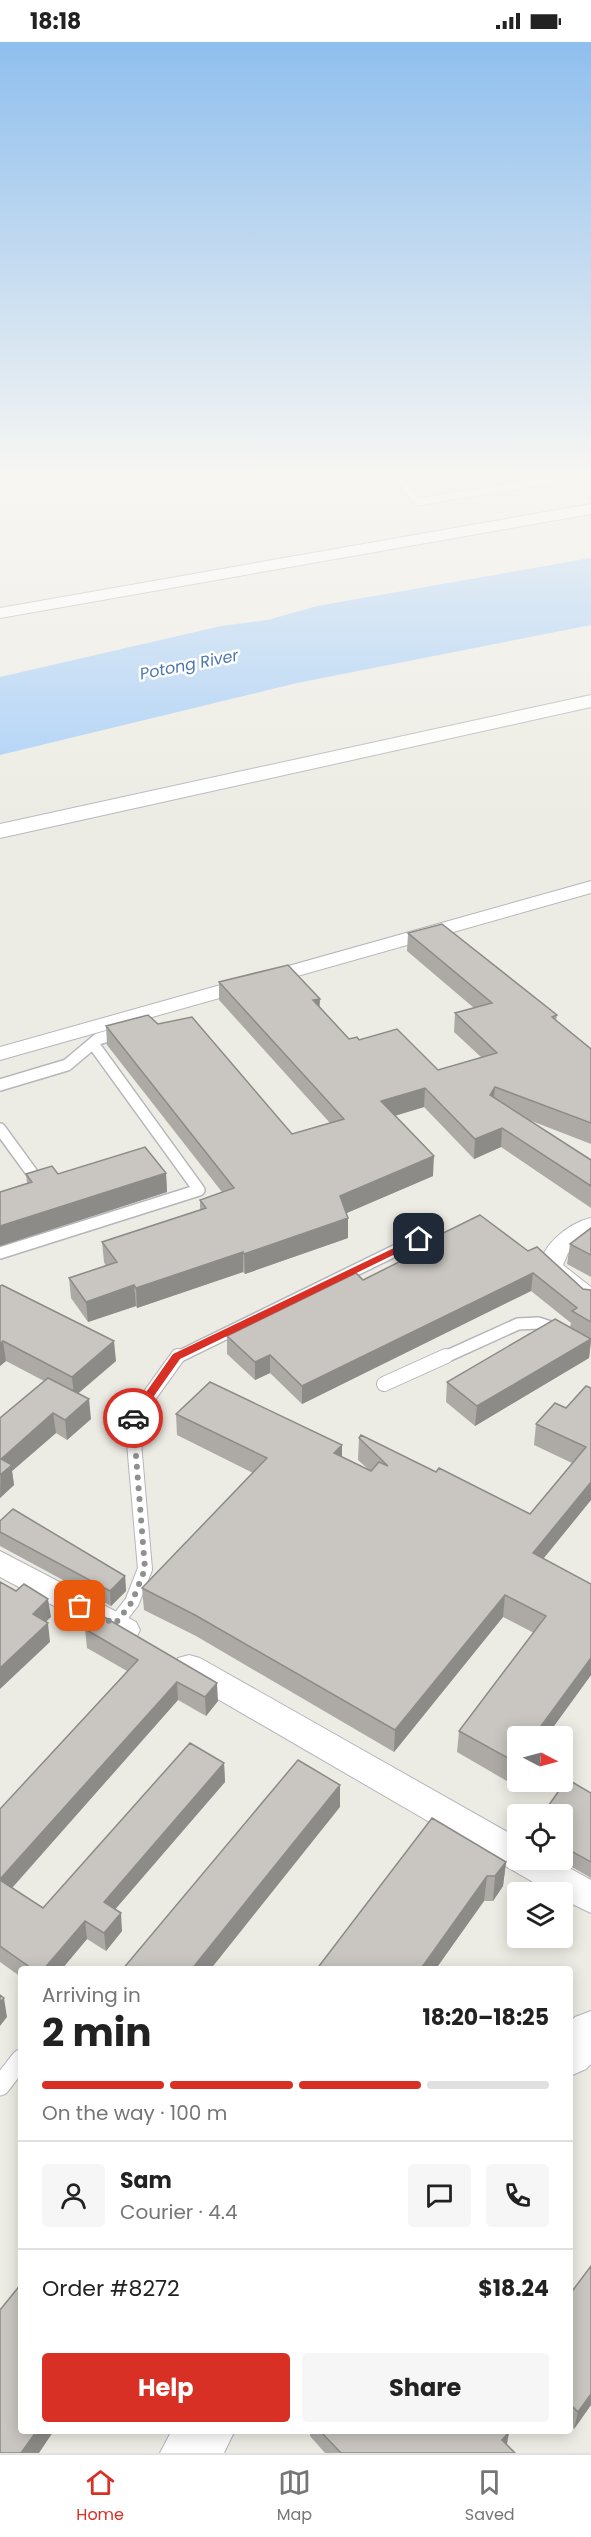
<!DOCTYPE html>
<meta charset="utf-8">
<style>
:root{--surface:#fff;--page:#f6f6f6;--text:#222;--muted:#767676;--line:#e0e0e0;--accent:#d93025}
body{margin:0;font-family:Poppins,sans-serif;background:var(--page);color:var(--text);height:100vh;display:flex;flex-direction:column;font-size:22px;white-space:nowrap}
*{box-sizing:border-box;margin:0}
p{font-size:20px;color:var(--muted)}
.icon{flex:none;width:33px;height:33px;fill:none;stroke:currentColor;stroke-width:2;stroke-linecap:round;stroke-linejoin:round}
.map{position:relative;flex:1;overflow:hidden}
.sheet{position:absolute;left:18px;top:1924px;width:555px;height:468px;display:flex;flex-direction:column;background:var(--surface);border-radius:6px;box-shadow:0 3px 15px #0003}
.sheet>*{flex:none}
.needle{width:39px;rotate:96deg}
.fabs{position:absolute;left:507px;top:1684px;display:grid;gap:12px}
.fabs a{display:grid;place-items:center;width:66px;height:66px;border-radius:6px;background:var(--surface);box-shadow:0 3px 15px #0003;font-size:30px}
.pin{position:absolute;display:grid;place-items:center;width:51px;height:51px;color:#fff;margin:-26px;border-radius:12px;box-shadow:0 3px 9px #0006}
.courier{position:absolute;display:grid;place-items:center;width:60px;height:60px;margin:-30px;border:4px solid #d93025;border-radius:50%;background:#fff;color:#222;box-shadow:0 2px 8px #0007}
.head em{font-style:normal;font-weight:700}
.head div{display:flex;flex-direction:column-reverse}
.head{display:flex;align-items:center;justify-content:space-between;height:102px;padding:0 24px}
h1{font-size:39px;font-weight:700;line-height:45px}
.bar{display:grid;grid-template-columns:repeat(4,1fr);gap:9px 6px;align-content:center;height:72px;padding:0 24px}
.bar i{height:8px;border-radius:4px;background:var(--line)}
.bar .current{background:var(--accent)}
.bar p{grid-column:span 4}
.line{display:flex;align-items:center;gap:15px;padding:0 24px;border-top:2px solid var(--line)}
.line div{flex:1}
.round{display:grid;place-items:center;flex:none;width:63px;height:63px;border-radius:6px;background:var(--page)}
.cta{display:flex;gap:12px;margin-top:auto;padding:12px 24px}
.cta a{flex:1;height:69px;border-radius:6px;background:var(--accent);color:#fff;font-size:24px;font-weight:700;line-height:69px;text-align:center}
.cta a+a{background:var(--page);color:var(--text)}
.status{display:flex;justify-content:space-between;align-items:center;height:42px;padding:0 30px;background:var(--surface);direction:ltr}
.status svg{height:16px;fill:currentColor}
.menu{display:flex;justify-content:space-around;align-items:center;height:84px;border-top:2px solid var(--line);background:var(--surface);font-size:16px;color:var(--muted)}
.menu a{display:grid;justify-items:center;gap:3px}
.menu .current{color:var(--accent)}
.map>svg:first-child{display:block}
.water{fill:#aad0f7}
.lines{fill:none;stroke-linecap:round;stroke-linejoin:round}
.service-far3-casing{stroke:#b5b6ba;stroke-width:8}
.service-far2-casing{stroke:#b5b6ba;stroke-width:14}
.service-far1-casing{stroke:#b5b6ba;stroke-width:16}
.service-casing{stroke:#b5b6ba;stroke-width:21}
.minor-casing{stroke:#b5b6ba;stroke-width:2}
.tertiary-casing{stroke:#b5b6ba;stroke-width:2}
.secondary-casing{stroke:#b6b8bd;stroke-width:2}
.service-far3{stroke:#fff;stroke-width:7}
.service-far2{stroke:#fff;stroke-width:11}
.service-far1{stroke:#fff;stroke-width:14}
.service{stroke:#fff;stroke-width:19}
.minor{fill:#fff;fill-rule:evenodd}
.tertiary{fill:#fff;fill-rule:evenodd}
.secondary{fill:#fff;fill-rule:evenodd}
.wall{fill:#adaaa6}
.shaded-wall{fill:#8d8b87}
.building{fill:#c9c6c1;stroke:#8d8b87;stroke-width:1.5}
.route{fill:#d93025}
.done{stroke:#8f9090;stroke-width:6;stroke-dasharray:0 10.8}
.labels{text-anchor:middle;stroke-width:5;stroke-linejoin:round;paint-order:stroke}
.far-water-label{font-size:16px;font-style:italic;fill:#4c76b1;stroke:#fff}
</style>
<div class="status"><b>18:18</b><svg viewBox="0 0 49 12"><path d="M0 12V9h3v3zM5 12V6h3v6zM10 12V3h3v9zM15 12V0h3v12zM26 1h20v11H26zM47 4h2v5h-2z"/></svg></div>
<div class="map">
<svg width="591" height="2411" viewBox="0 0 591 2411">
<rect width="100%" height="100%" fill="#edece4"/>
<path class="water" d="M591,516v67l-294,58 -297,72v-78l221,-51 47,-6 49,-14z"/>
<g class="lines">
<defs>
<path id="service-far3" d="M396,432l22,28 172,-28"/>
<path id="service-far2" d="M0,1043l67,-20 31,-26 23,-7
M0,1087l35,48
M0,1211l199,-63 -105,-145
M176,1316l243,-119
M443,1316l75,-34 20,-1 22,7"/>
<path id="service-far1" d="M384,1342l62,-28
M115,1582l17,-22 13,-33 -13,-149 46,-64"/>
<path id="service" d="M0,2044l21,-27"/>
<path id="minor" d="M591,839v12l-591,167v-13z
M591,1176v18l-23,17 -5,12 28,22v20l-9,-2 -43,-37c3,-24 30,-45 52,-50z
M0,1509l136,71 4,8 -4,8 -11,4 -11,-4 -114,-61z
M189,1613l11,3 318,180v22h37l36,20v33l-29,-14v-6h-10l-374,-217 -4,-9 4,-9z"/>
<path id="tertiary" d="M591,462v10l-591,104v-10z
M591,1969v53l-5,5 -16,7v-54l5,-5z
M171,2390h63l-10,21h-64z"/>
<path id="secondary" d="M591,653v12l-591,131v-14z"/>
</defs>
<use href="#service-far3" class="service-far3-casing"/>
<use href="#service-far2" class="service-far2-casing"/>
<use href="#service-far1" class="service-far1-casing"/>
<use href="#service" class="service-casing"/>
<use href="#minor" class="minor-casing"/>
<use href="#tertiary" class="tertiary-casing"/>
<use href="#secondary" class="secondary-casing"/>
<use href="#service-far3" class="service-far3"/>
<use href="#service-far2" class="service-far2"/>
<use href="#service-far1" class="service-far1"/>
<use href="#service" class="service"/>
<use href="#minor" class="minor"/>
<use href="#tertiary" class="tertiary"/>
<use href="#secondary" class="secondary"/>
</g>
<path class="wall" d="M408,891l149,82 -1,6 35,28v95l-62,-24 62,40v48l-90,-61 -27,12 -50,-52 -29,9 38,60 -87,37 2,5v20l-103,36 -2,-2 -106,36 -1,-2 -48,16 -17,-24 -2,-20 37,-12 -2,-4 -2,-20 98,-32v-10l22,-8 -115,-147 -1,-19 186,108 38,-11 -111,-123v-18l101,25 29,32 10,1 79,30 43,-13 -27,-25 1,-19 19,-5 -67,-57z
M166,1131l1,19 -167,54v-54l27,-9 -1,-9z
M591,1186v49l-24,-13 3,-20z
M435,1195l93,14 55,38 8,1v52l-2,16 -114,68 -29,-24 1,-20 123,-55 1,-4 -40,-32 -229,113 -32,-31 -15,7 -28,-26v-18l136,-56 72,-36z
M0,1244l116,75 -38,32 13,26 -24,21 -11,-7 -44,38 2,14 -14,13v-80l44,-37 -38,-20 -6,5z
M591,1346v112l-48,59 48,25v91l-45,62h-28v40l-6,7 -55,-32 2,-21 75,-98 -31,-16 -109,135 -198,-116 -52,-26 -2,-22 111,-115 -76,-38 -1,-21 166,43 27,13 -11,-10 1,-22 171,76 42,-51 -38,-18 2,-21 30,-16z
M0,1479l125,55 1,15 -15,15 -111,-60z
M85,1587l133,72 -12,15 -28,-16 -166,188 31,20 181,-145 1,19 -110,127 7,22 -16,20 -19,-12 -26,31h-40v7l-21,-15v-153l127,-138 -40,-23z
M591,1751v85l-31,-18h2v-45z
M506,1820l-3,24 -10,15h-9l-49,69h-119z
M591,2224v139l-17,24 -4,-4v-131z
M310,2390h199l-2,12 8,9h-190l-15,-17z"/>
<path class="shaded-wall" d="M320,957l-1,18 -6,-17z
M495,1045l-2,20 -3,-12z
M425,1046l-1,19 -44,13 1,-19z
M502,1086l-1,19 -27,12 1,-20z
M434,1114l-1,20 -93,40v-20z
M166,1131l1,19 -167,54v-20z
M348,1176v20l-103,36 -1,-20z
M243,1210v20l-106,36 -1,-20z
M533,1231l-2,18 -229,113v-18z
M134,1243l2,21 -48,16 -2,-20z
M591,1297l-2,19 -114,68 2,-20z
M3,1299l3,20 -6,5v-22z
M114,1299l2,20 -42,36 -2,-20z
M270,1313v18l-15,7v-18z
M89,1357l2,20 -24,21 -2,-20z
M53,1371l3,20 -44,38 2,14 -14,13 1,-39z
M342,1403v21l-8,-13z
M591,1440v18l-61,75 3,-22z
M125,1534l1,15 -15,15 -1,-15z
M505,1553l-2,22 -109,135 1,-22z
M48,1557l3,18 -16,15 -2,-18z
M48,1581l2,19 -50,47v-21z
M591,1616v17l-45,62h-13z
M177,1640l1,18 -175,198 -3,-19z
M217,1641l1,18 -12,15 -1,-19z
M518,1717v18l-6,7 3,-22z
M224,1721l1,19 -119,138 -2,-18z
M340,1743v22l-130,163h-19z
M506,1820l-3,24 -10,15 2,-25z
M487,1834l-3,25 -49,69h-15z
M121,1871l1,18 -16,20 -2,-18z
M85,1879l2,18 -26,31h-18z
M4,1956l3,19 -7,9v-24z
M591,2352v11l-17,24 4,-17z
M36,2390h17l-14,21h-18z
M509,2390l-3,16 -4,-8z"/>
<path class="building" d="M442,882l115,91 -5,2 39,32v74l-96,-36 -5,8 101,65v26l-89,-58 -27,11 -50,-51 -44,13 53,55 -94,40 8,22 -104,36 -1,-2 -107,36 -2,-3 -48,17 -17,-24 48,-16 -15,-20 104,-34 -6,-8 34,-12 -128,-162 42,-11 10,9 34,-7 100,117 52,-15 -125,-137 69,-17 32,34 -7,1 36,39 8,-2 2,3 38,-11 41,41 59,-17 -42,-40 37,-10 -84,-70z
M145,1105l21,26 -166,53v-34l32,-10 -6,-8 26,-8 6,8z
M480,1173l48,36 9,-4 46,42 8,1v32l-19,-11 5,-3 -44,-35 -231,113 -32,-31 -15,7 -28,-26 129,-63 7,7 78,-39 -6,-4z
M591,1186v27l-21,-11z
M2,1243l112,56 -42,36 -69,-36 -3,3v-58z
M555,1277l36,20 -114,67 -30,-24z
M48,1336l41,21 -24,21 -12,-7 -52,46 11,6 -12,10v-57z
M210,1340l132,63 -8,8 37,18 8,-9 9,4 -29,-28 2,-3 75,37 3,-4 91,46 56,-67 -50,-23 19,-21 11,5 20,-22 5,2v94l-58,71 58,31v74l-58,79h-15v22l-3,3 -56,-31 87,-115 -41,-21 -110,135 -200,-115 -53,-27 125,-130 -91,-44z
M13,1467l112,67 -15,15 -110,-59v-11z
M0,1540l16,9 8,-7 24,15 -15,15 15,9 -48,45z
M99,1572l118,69 -12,14 -28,-15 -177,197v-70l138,-149 -53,-31z
M190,1701l34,20 -120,139 17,11 -17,20 -19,-12 -42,49h-9l-34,-24v-66l43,28z
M298,1718l42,25 -149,185h-69z
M567,1737l24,14v69l-29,-16v-31h-20z
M432,1776l74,44 -11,14h-8l-67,94h-104z
M0,1953l4,3 -4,4z
M591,2224v128l-13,18 -8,-8v-110z
M21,2242v148h15l-15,21h-21v-143z
M321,2390h188l-7,8 13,13h-174z"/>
<linearGradient id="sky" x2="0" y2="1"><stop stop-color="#8fbfee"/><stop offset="0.56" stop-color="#f7f6f3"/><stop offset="1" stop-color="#f7f6f3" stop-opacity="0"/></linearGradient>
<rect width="591" height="769" fill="url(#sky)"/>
<path class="route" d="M419,1194l3,1v4l-242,118 -43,61h-7v-5l43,-61z"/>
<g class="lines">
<path class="done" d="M80,1564l35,18 17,-22 13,-33 -12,-151"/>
</g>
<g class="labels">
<g class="far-water-label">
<text transform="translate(189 622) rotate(-11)" y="6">Potong River</text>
</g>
</g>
</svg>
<div class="fabs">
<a><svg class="needle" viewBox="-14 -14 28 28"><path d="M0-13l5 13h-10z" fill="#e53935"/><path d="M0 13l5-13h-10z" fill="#767676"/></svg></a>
<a><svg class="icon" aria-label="locate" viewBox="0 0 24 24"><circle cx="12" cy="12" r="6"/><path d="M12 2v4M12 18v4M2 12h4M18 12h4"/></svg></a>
<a><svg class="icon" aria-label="layers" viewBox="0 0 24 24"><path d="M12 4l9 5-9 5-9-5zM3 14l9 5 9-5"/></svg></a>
</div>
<div class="pin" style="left:80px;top:1564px;background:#ea580c"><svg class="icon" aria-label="bag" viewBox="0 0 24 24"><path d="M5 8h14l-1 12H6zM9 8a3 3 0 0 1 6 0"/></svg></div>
<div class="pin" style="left:419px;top:1197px;background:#1f2937"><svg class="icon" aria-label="home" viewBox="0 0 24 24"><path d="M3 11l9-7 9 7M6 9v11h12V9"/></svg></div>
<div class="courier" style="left:133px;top:1376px"><svg class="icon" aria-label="car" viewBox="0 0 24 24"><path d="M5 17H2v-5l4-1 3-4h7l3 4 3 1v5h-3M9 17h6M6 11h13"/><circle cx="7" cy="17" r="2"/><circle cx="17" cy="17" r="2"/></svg></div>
<section class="sheet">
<div class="head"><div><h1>2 min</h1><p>Arriving in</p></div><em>18:20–18:25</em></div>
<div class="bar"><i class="current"></i><i class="current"></i><i class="current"></i><i></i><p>On the way · 100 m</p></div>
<div class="line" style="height:108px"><a class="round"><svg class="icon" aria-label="person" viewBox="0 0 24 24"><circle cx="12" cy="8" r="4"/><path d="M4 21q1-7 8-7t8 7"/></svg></a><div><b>Sam</b><p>Courier · 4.4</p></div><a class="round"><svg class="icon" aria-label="chat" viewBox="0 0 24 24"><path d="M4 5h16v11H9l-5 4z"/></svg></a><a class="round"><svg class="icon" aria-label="phone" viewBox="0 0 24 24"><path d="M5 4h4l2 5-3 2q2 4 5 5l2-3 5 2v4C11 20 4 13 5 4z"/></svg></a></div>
<div class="line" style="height:78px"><div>Order #8272</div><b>$18.24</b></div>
<div class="cta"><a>Help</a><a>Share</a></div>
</section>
</div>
<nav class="menu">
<a class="current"><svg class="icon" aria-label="home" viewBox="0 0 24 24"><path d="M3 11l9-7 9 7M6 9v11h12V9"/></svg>Home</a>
<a><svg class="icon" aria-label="map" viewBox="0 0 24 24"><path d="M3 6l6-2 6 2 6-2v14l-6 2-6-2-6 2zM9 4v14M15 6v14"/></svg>Map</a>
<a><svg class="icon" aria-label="saved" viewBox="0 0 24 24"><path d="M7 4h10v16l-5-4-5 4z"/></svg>Saved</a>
</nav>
